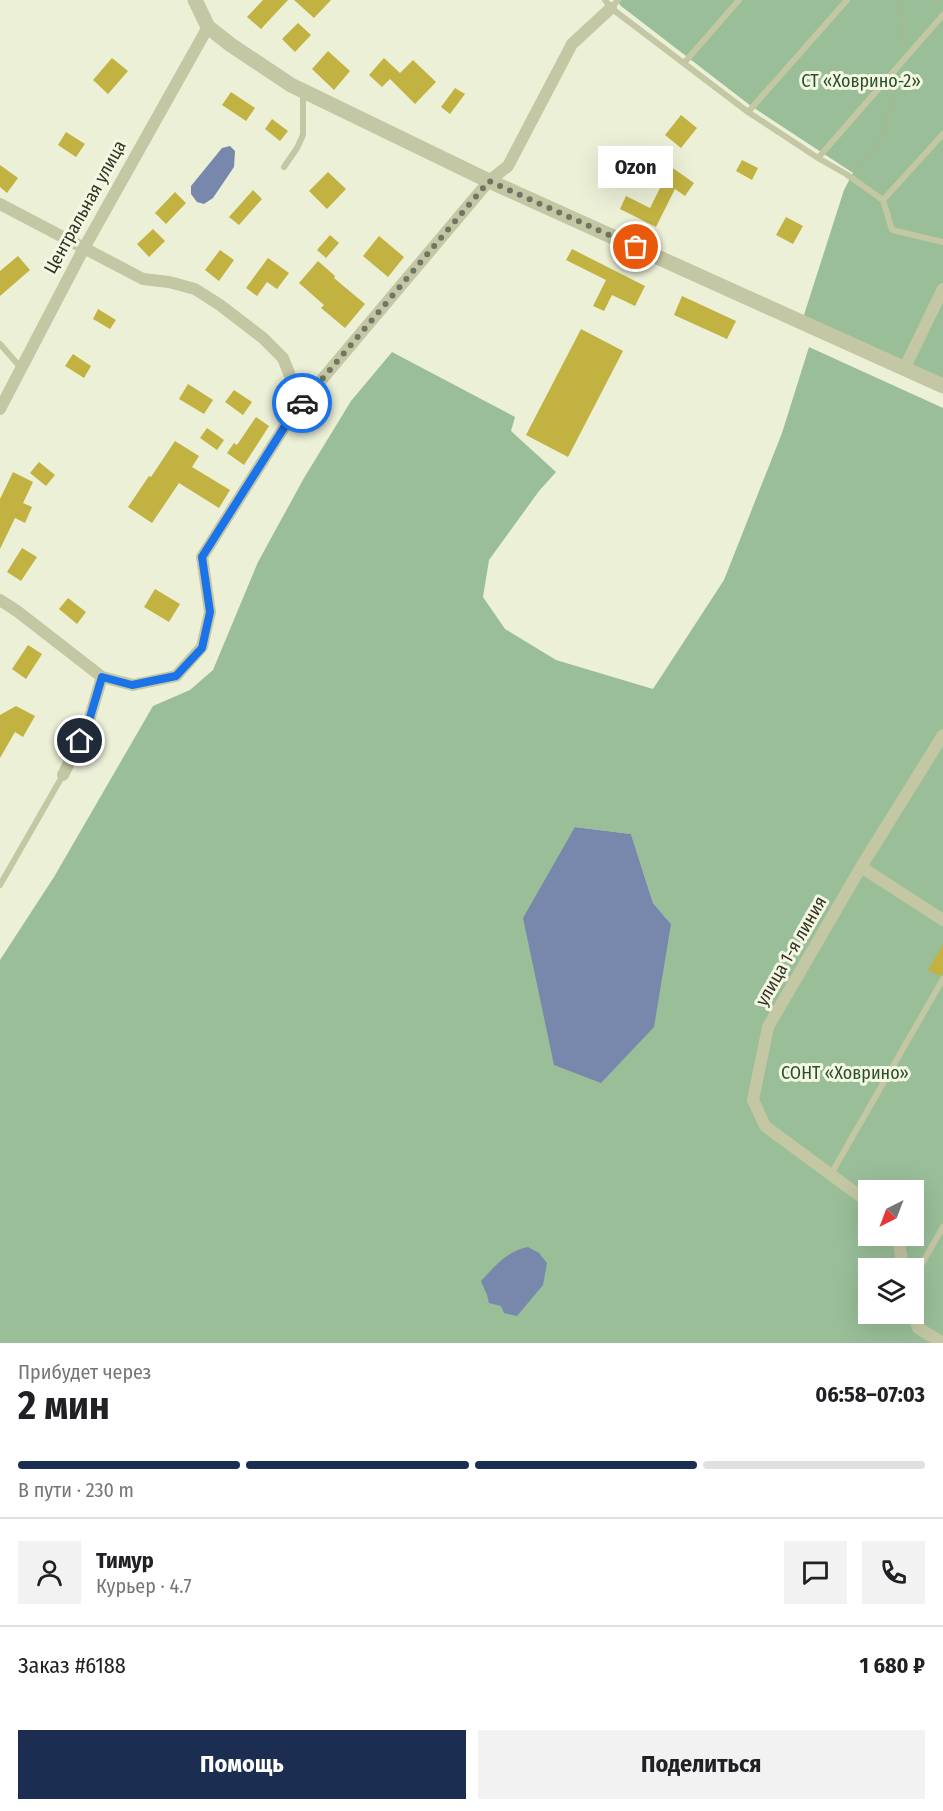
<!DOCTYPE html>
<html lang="ru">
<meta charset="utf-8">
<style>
:root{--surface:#fff;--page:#f2f2f2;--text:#202124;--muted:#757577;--line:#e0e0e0;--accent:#1c2d52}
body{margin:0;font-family:"Fira Sans Condensed",sans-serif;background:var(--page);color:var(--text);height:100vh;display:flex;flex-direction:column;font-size:22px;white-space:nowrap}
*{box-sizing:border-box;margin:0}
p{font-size:20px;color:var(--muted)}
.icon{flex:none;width:33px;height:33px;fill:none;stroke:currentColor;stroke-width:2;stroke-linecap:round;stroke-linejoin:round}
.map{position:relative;height:1343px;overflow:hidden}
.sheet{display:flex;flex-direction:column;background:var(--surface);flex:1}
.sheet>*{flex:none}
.needle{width:39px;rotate:222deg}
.tools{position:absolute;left:858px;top:1180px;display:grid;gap:12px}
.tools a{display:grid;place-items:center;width:66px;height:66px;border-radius:0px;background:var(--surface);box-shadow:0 6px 24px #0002;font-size:30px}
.pin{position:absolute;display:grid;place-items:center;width:51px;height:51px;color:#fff;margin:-26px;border:3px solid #fff;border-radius:50%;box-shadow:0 2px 6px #0007}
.courier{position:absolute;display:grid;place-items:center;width:60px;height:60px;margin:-30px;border:4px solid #1a73e8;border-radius:50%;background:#fff;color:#222;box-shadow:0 2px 8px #0007}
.bubble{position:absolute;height:42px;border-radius:0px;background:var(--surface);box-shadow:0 6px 24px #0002;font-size:20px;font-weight:700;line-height:42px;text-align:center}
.headline em{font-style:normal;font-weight:700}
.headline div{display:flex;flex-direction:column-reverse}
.headline{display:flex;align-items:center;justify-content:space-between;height:102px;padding:0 18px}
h1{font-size:39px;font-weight:700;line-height:45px}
.bar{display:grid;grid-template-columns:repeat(4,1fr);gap:9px 6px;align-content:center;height:72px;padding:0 18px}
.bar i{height:8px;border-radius:4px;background:var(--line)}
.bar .active{background:var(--accent)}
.bar p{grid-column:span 4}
.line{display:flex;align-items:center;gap:15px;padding:0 18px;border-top:2px solid var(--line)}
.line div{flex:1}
.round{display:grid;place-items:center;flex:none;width:63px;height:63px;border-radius:0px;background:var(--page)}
.button{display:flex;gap:12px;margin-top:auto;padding:12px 18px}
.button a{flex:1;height:69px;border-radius:0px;background:var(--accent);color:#fff;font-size:24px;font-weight:700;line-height:69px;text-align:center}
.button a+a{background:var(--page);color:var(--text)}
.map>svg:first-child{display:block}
.green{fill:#99be98;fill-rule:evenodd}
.water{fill:#7788ac}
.building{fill:#c2b242}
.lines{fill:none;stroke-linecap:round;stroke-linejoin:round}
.path{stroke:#b1b38e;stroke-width:2;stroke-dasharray:3 3;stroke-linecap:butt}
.service{stroke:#c4c7a4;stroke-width:6}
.minor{stroke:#c4c7a4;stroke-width:12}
.tertiary{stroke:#c4c7a4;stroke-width:15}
.done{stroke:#737463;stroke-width:6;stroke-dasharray:0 10.8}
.route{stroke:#1a73e8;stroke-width:8}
.labels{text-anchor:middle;stroke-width:6;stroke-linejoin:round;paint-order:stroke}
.park-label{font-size:18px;fill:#2a502a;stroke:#f4f8e3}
.street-label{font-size:18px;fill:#323225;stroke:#f4f8e3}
</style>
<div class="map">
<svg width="943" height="1343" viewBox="0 0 943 1343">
<rect width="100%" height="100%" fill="#ecf0d7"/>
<path class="green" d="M617,0h326v381l-140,-63 41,-128 9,-17 -102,-67 -130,-100z
M809,347l134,61v935h-943v-383l54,-83 99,-171 37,-16 23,-20 45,-108 46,-84 47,-77 41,-49 123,65 -4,14 45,41 -17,19 -50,69 -6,37 22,32 51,31 97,29 71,-109 58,-147zM575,827l56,7 22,69 18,21zM868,1191h46v45h-46zM868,1269h46v45h-46z"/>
<path class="water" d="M230,146l5,5 -1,16 -21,31 -9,6 -7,-2 -6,-8v-8l31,-38z
M575,827l56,7 22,69 18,21 -17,103 -53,56 -47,-18 -31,-147z
M528,1247l11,6 8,10 -4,22 -26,31 -13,-3 -3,-7 -12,-3 -2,-8 -6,-14c14,-15 26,-30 47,-34z"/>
<path class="building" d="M263,0h25l-27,29 -14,-12z
M294,0h37l-17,18z
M298,23l13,12 -16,17 -13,-13z
M328,51l22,20 -16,19 -22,-21z
M112,58l16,13 -20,23 -15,-14z
M384,58l16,15 13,-13 23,22 -21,22 -25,-25 -8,8 -13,-12z
M455,88l10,6 -15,20 -9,-7z
M231,92l24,16 -9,13 -24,-16z
M681,115l16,13 -16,20 -16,-13z
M272,119l16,12 -8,10 -15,-12z
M66,132l19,12 -9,13 -18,-12z
M653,154l41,29 -9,13 -10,-7 -19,38 -36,-18 6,-13 24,12 13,-26 -20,-15z
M742,160l16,8 -6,12 -16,-9z
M0,165l18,13 -11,15 -7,-6z
M328,172l18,17 -19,20 -18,-18z
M253,190l9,9 -23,26 -10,-8z
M175,192l11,11 -20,21 -11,-11z
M786,217l17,9 -10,18 -17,-9z
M153,229l12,12 -16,16 -12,-13z
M330,235l9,8 -13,15 -9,-8z
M379,236l25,21 -16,20 -25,-21z
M572,249l73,37 -10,20 -23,-11 -8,16 -11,-5 13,-26 -40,-20z
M220,250l14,10 -15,21 -14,-11z
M18,256l12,14 -30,26v-25z
M268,258l21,15 -12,16 -10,-7 -10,14 -11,-8z
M318,261l17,15 -1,2 31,26 -20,24 -24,-20 3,-3 -25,-22z
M682,296l54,25 -9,18 -53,-24z
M98,309l18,11 -6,9 -17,-10z
M581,329l42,22 -55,106 -42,-22z
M73,354l18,12 -7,12 -19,-12z
M188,384l25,16 -9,14 -25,-15z
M234,390l18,12 -9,13 -18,-13z
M256,417l13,9 -25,39 -17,-12 7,-10 3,2z
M207,428l17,12 -7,10 -17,-12z
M175,441l24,15 -7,11 38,23 -11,18 -40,-25 -27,40 -24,-16 21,-31 2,1z
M39,462l16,13 -9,11 -16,-13z
M13,472l20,10 -10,21 9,4 -7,16 -10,-5 -15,31v-50z
M22,548l15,9 -16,24 -14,-9z
M155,589l25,15 -11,18 -25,-15z
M68,598l18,14 -9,12 -18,-15z
M28,645l14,9 -16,25 -14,-10z
M16,706l19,10 -12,21 -8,-5 -15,26v-43z
M943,944v30l-4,2 -11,-6z"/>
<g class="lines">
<path class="path" d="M901,0l2,45
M853,168l25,-22 19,-63"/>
<path class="service" d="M605,0l6,8 137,104 70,46 28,16 37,26 9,30 51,12
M611,8l7,-8
M684,63l55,-63
M748,112l99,-112
M818,158l125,-143
M284,167l13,-19 6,-13v-43
M883,200l60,-66
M0,344l21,24
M0,885l63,-110
M831,1174l112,-195
M914,1278l29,-51"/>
<path class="minor" d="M0,204l143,75 26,3 26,7 25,16 43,33 20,20 11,28 -2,29 -90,142 8,55 -8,35 -26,29 -43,9 -31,-8
M904,369l39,-80
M0,409l84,-161 124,-221
M292,415l197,-234 19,-15 64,-122 39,-36
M0,600l17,11 85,66 -14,47 -25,51
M861,867l82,53
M868,1202l-103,-76 -12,-26 15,-73 93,-160 82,-132
M898,1236l5,33
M913,1314l5,14 25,15"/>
<path class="tertiary" d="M195,0l13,27 23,18 60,40 198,96 454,205"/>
</g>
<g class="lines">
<path class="done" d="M302,403l187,-222 147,66"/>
<path class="route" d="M80,741l8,-17 14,-47 30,8 44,-9 26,-28 8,-36 -8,-55 90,-142 10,-12"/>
</g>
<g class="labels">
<g class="park-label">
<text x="861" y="87">СТ «Ховрино-2»</text>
<text x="845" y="1079">СОНТ «Ховрино»</text>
</g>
<g class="street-label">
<text transform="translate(85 207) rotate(-61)" y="6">Центральная улица</text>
<text transform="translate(791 951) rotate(-60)" y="6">улица 1-я линия</text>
</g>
</g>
</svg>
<div class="tools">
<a><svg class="needle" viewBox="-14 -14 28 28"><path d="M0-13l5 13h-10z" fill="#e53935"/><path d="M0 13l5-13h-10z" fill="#757577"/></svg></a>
<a><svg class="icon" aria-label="layers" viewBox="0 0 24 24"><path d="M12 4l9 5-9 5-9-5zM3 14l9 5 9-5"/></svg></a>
</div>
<div class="pin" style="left:636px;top:247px;background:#ea580c"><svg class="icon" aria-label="bag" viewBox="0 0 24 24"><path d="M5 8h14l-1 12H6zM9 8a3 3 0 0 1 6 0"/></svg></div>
<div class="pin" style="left:80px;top:741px;background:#1f2937"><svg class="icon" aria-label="home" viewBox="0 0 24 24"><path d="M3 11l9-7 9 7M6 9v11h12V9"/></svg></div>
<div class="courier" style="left:302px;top:403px"><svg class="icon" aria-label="car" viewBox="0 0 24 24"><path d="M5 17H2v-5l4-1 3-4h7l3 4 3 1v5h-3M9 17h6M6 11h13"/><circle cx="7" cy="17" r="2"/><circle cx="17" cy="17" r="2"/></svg></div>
<div class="bubble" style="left:598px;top:146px;width:75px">Ozon</div>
</div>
<section class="sheet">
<div class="headline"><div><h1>2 мин</h1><p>Прибудет через</p></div><em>06:58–07:03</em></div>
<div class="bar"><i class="active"></i><i class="active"></i><i class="active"></i><i></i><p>В пути · 230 m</p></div>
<div class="line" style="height:108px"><a class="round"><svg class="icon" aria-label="person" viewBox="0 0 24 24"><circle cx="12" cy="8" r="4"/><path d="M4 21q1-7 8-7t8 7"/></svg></a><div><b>Тимур</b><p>Курьер · 4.7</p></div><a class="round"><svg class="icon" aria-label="chat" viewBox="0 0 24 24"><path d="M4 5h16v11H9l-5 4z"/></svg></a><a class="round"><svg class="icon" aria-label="phone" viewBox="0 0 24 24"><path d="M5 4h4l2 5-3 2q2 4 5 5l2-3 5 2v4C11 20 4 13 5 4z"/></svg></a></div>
<div class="line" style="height:78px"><div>Заказ #6188</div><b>1 680 ₽</b></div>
<div class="button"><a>Помощь</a><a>Поделиться</a></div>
</section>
